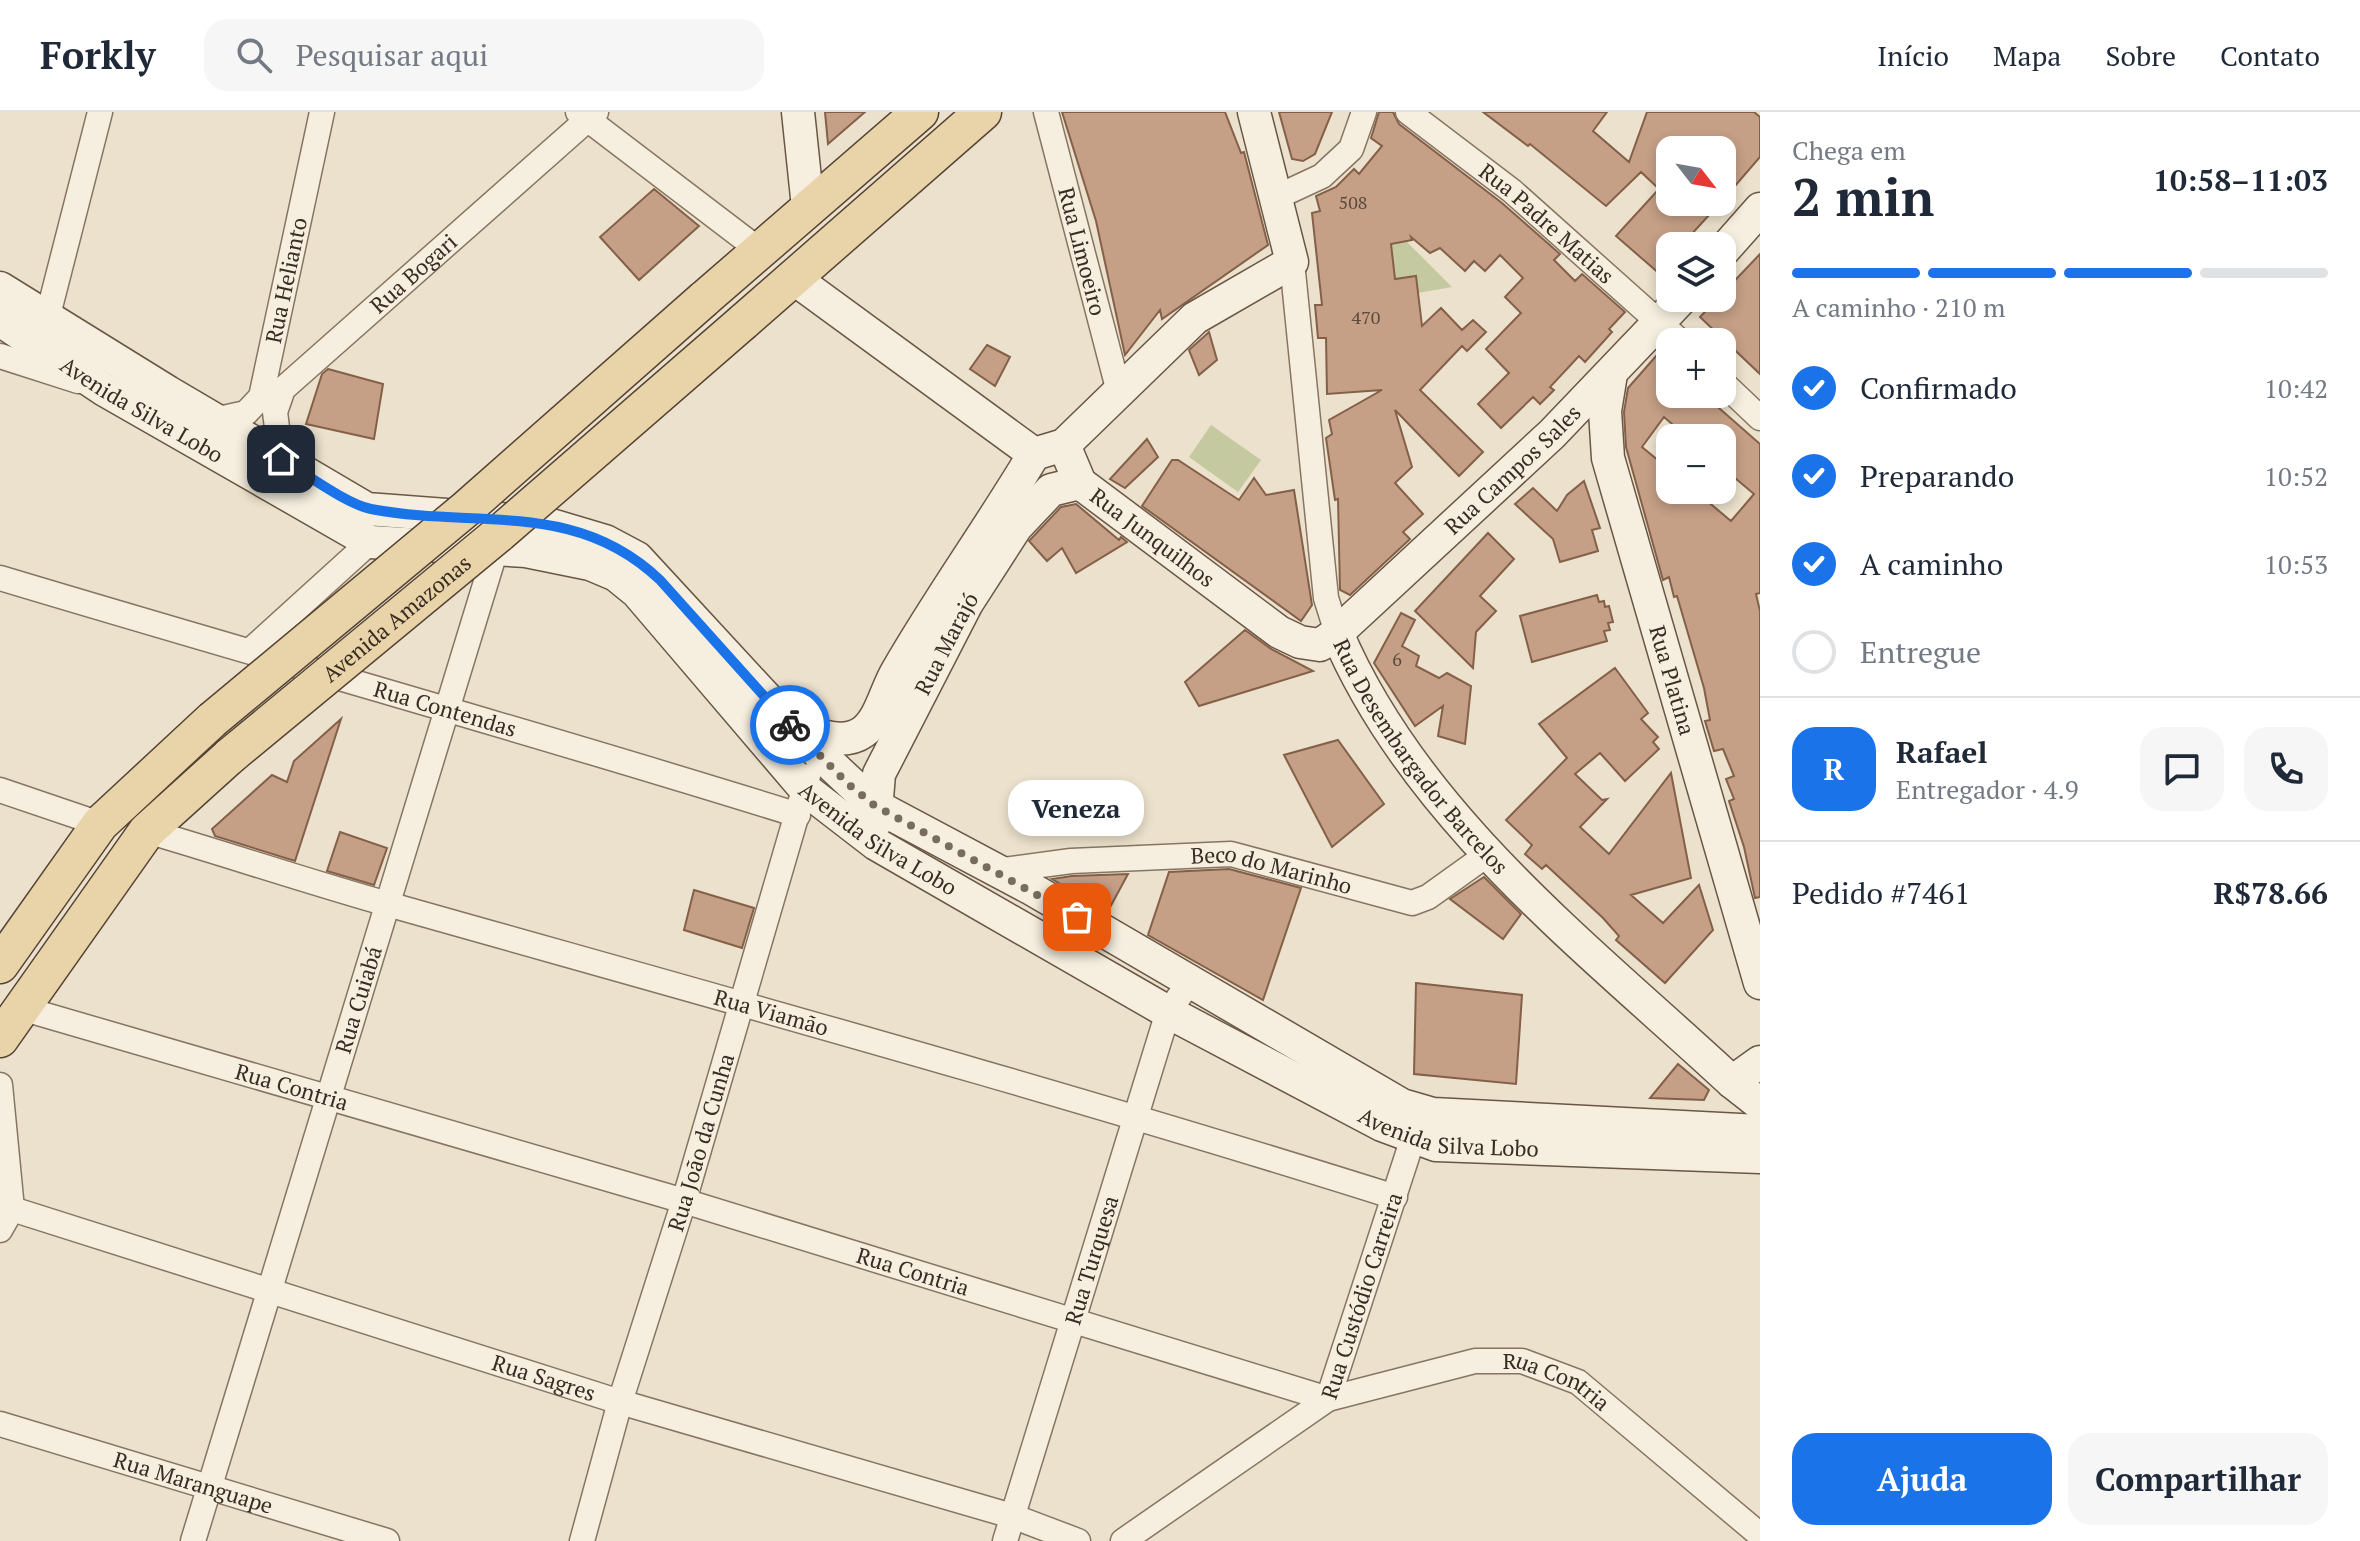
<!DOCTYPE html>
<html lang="pt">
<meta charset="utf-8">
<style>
:root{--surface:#fff;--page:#f6f6f7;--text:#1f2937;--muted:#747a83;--line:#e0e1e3;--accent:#1a73e8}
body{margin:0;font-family:"PT Serif",serif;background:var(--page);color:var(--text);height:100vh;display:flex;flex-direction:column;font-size:30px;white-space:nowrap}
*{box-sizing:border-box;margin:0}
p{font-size:26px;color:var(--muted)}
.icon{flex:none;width:44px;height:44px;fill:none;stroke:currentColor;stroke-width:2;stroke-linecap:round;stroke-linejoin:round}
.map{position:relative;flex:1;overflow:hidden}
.side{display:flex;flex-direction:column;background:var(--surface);width:600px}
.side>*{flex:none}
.needle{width:52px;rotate:121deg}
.controls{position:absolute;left:1656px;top:24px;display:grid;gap:16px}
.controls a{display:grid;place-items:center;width:80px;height:80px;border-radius:16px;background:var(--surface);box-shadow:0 4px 12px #0003;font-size:40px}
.pin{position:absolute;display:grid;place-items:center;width:68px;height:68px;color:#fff;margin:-34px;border-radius:16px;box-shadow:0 4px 12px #0006}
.courier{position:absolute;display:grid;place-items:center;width:80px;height:80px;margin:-40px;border:6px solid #1a73e8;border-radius:50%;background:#fff;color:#222;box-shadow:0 2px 10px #0007}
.bubble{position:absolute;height:56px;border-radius:24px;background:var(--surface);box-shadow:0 4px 12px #0003;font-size:26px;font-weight:700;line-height:56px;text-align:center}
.overview em{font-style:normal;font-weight:700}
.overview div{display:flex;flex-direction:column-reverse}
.overview{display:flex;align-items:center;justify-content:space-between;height:136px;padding:0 32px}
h1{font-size:52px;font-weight:700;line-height:60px}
.bar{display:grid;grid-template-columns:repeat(4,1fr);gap:12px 8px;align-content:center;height:96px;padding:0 32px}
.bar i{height:10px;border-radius:6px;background:var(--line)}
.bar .on{background:var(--accent)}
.bar p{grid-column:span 4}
.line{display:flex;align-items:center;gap:20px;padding:0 32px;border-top:2px solid var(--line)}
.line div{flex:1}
.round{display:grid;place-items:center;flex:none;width:84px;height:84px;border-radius:24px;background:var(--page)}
ol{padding:0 32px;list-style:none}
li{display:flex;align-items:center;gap:24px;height:88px}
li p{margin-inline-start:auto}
li .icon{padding:8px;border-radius:50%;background:var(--accent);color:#fff;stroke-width:4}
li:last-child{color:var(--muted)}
li i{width:44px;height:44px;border:4px solid var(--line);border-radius:50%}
.button{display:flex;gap:16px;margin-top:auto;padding:16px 32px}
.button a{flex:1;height:92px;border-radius:24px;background:var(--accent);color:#fff;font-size:32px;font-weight:700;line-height:92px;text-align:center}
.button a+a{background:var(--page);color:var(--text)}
header{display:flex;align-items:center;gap:48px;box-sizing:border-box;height:112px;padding:0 40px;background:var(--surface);border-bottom:2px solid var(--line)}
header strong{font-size:38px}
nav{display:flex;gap:44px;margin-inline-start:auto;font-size:28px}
.search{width:560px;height:72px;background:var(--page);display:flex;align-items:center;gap:20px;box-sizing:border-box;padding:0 28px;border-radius:24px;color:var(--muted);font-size:30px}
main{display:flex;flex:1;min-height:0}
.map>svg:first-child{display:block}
.green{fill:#c4c9a0}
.building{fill:#c59f86;stroke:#846049;stroke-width:2;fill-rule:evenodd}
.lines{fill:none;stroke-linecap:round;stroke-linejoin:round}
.street-casing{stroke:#877561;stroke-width:27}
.secondary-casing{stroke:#695644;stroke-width:35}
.primary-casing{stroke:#554334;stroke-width:39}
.street{stroke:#f6efdf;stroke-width:24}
.secondary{stroke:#f6efdf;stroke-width:32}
.primary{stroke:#e9d4a9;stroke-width:36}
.primary-bridge-casing{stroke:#554334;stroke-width:39;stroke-linecap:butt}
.primary-bridge{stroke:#e9d4a9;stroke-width:36}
.done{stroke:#776c5e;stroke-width:8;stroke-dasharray:0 14.4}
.route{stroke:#1a73e8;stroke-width:10}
.labels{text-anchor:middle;stroke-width:7;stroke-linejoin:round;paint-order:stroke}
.number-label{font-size:18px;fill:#5c4a3c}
.street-label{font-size:22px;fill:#392d23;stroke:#f3ecdb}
</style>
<header>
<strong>Forkly</strong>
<div class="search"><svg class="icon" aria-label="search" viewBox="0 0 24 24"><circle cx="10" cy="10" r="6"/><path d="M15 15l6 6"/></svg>Pesquisar aqui</div>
<nav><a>Início</a><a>Mapa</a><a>Sobre</a><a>Contato</a></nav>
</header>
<main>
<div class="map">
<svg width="1760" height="1429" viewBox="0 0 1760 1429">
<rect width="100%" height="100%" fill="#ebe1cc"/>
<path class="green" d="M1406,129l46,46 -34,6 -2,-17 -21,3 -5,-35z
M1211,313l50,35 -23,32 -49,-35z"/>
<path class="building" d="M825,0h40l-37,32z
M1062,0h163l16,41 3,-1 24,93 -106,74 -2,-9 -35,45 -29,-134z
M1279,0h53l-17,42 -12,7 -11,-2z
M1379,0h14l6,12 103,79 58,51 -6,6 21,21 7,-7 43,38 -16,17 3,3 -27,30 -6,-6 -29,31 4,3 -14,14 -7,-7 -32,31 -23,-24 31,-31 -23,-24 35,-36 -16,-16 18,-19 -23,-23 -15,16 -11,-10 -9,10 -25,-23 -10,5 -19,-16 1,3 -21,4 4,35 21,-3 6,50 19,-18 21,22 11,-10 13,12 -19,19 -5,-5 -42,44 63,62 -24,24 -64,-66 17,57 -17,16 28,31 -20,18 7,7 -60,56 -10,-5 -2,-91 -3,1 -9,-62 6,-4 -3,-14 53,-30 -55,4 -1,-56h-8l-3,-33h7l-10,-92 8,-2 -4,-15 20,-9 18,-18 5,5 23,-28 -11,-8z
M1483,0h124l-14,19 36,31 18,-50h107l6,5v40l-38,44v-51h-52v52h51l-32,35 10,9h-29v18l-9,11 -45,-39 43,-47 -18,-17 -35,34 -76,-62 -2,2z
M654,77l45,37 -60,54 -39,-43z
M1760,142v120l-60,-57z
M1209,220l8,28 -18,15 -10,-25z
M987,233l23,12 -15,29 -25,-17z
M1664,235l6,5v42h33l57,50v149l-4,1 4,17v286l-5,1 -11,-51 -15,-46 5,-2 -8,-20 8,-3 -11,-27 -9,2 -9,-30 5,-1 -6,-32 -27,-92 -3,1 -5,-20 -6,3 -37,-133 -2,-35 4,-24zM1664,305l24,21h34v29l32,27 -23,27 -37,-31h-24v-20l-28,-23z
M328,257l55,15 -9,55 -68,-15 16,-50z
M1147,327l11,18 -33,31 -15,-9z
M1172,348h6l61,40 15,-22 12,17 28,-5 18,115 -11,16 -159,-115z
M1584,369l16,47 -8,2 6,21 -38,11 -7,-23 -38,-35 18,-16 24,23 10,-16z
M1076,392l43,36 2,-3 6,5 -51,31 -14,-25 -15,13 -18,-20 32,-34z
M1488,421l26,26 -34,37 16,15 -20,21 -3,36 -58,-57z
M1597,483l2,7 5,-1 1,6 4,-1 4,16 -5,1 2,7 -6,1 3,10 -75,21 -12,-46z
M1401,501l14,7 -13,26 17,10 -3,10 23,12 8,-5 24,13 -6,58 -27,-8 5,-30 -28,20 -41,-63z
M1245,518l26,19 42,22 -114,35 -14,-24z
M1615,556l33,45 -7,6 17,18 -5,5 6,7 -34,32 -25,-28 -25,21 27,26 5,-1 -27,28 29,27 62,-81 20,105 -60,17 32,28 36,-38 14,45 -48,53 -49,-43 3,-4 -16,-18 -57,-53 -4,4 -17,-15 7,-9 -26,-25 61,-62 -28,-34z
M341,607l-46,142 -80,-25 -3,-7 60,-54 15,7 7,-21z
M1338,628l46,64 -52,43 -48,-92z
M340,720l47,16 -13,37 -47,-14z
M1229,757l72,19 -38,112 -115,-65 21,-63z
M1128,762l-20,37 -56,-32 20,-3z
M1484,765l37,37 -18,25 -53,-40z
M694,778l60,18 -12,40 -58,-18z
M1416,871l106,12 -6,89 -102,-10z
M1678,952l31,26 -5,10 -54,-2z"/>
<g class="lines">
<defs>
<g id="street">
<path d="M578,0l181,138"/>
<path id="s1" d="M1046,0l73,280"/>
<path id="s2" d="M1408,0l104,79 169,151"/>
<path d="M1277,85l45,-21 29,-27 13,-37"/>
<path d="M1292,150l34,336 11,35"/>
<path d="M47,207l53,-207"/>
<path d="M0,244l78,25"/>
<path d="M1722,270l38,36"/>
<path id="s3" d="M214,308l32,-7 15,-16 61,-285"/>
<path id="s4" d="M281,347l-6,-47 8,-23 313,-277"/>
<path id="s5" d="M0,466c266,80 533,154 798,237"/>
<path d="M251,538l119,-108"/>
<path d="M0,678l100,34"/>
<path id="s6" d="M147,719c82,24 162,51 244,74 336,95 671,187 1004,292"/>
<path id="s7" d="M996,759l75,-10 160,-7 181,49 16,-6 60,-43"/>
<path id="s8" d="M21,896l663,193 644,198 147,-38h47l56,21 182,153"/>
<path d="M0,973l12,124 -12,21"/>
<path id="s9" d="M12,1097l608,193 392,114 66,25"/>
<path id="s10" d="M0,1312l387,117"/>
<path id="s11" d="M193,1429l303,-992"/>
<path id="s12" d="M582,1429l38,-139 64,-201 124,-425"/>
<path id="s13" d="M1005,1429l163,-529 21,-29"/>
<path id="s14" d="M1123,1429l205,-142 85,-261"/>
</g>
<g id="secondary">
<path d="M798,0l10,95"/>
<path d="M1722,140l38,-43"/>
<path d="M792,165l242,177 30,-9 131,-127 97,-56 -38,-150"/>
<path d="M0,176l168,104 199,117 174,13 64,19 32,17 170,184 67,63 156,83 372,217 31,9 327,17"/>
<path id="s15" d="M0,208l103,69 267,153 156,9 64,13 26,11 21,17 169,198 70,54 292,168 214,113 54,20 324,12"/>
<path id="s16" d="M1611,262l-6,37 3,47 152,525"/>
<path id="s17" d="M1064,333l16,38 199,149 21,10 20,3 17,-12 215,-199 130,-136"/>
<path id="s18" d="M1337,521c78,184 252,316 395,449l28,22"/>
<path d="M792,614c21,7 50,21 71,6 17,-12 23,-42 33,-59 43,-75 94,-145 138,-219"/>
<path id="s19" d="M875,711l4,-49 88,-171 49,-76 35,-37 29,-7"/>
<path d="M1732,970l28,-20"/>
</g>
<path id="primary" d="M704,187l216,-187
M743,210l240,-210
M0,853l100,-141 112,-104
M0,927l147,-208 83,-75"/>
</defs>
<use href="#street" class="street-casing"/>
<use href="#secondary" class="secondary-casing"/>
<use href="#primary" class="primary-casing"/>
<use href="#street" class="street"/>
<use href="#secondary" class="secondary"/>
<use href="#primary" class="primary"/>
<defs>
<g id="primary-bridge">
<path d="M212,608l255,-212 237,-209"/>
<path id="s20" d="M230,644l270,-223 243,-211"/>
</g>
</defs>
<use href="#primary-bridge" class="primary-bridge-casing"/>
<use href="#primary-bridge" class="primary-bridge"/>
</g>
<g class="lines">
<path class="done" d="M790,613l58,59 26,21 203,112"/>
<path class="route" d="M281,347c24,14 65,45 90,50 105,20 204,-10 289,71l130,145"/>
</g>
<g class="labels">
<g class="number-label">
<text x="1353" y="97">508</text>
<text x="1366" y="212">470</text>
<text x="1397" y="554">6</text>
</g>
<g class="street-label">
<text dy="8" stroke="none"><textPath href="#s2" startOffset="178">Rua Padre Matias</textPath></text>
<text dy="8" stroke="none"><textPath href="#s1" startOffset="144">Rua Limoeiro</textPath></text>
<text dy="8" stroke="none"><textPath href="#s4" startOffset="246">Rua Bogari</textPath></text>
<text dy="8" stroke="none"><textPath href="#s3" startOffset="174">Rua Helianto</textPath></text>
<text dy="8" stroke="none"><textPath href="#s15" startOffset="168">Avenida Silva Lobo</textPath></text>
<text dy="8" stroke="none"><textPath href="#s17" startOffset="594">Rua Campos Sales</textPath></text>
<text dy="8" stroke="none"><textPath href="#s17" startOffset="132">Rua Junquilhos</textPath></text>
<text dy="8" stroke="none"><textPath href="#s20" startOffset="216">Avenida Amazonas</textPath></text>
<text dy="8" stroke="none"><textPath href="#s19" startOffset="196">Rua Marajó</textPath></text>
<text dy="8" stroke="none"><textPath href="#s16" startOffset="316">Rua Platina</textPath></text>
<text dy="8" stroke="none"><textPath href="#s5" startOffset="464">Rua Contendas</textPath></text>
<text dy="8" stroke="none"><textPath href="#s18" startOffset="150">Rua Desembargador Barcelos</textPath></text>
<text dy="8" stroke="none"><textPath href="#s15" startOffset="1056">Avenida Silva Lobo</textPath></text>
<text dy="8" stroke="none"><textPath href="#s7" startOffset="278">Beco do Marinho</textPath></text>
<text dy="8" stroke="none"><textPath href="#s11" startOffset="566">Rua Cuiabá</textPath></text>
<text dy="8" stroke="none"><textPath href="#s6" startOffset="650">Rua Viamão</textPath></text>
<text dy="8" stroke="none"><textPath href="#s8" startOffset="282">Rua Contria</textPath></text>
<text dy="8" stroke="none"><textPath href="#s15" startOffset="1704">Avenida Silva Lobo</textPath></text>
<text dy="8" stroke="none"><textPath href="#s12" startOffset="416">Rua João da Cunha</textPath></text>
<text dy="8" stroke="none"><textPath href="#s13" startOffset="294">Rua Turquesa</textPath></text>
<text dy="8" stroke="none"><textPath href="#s8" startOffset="930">Rua Contria</textPath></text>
<text dy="8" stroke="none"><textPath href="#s14" startOffset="358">Rua Custódio Carreira</textPath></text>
<text dy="8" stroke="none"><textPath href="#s9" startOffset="558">Rua Sagres</textPath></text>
<text dy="8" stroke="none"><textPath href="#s8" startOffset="1602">Rua Contria</textPath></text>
<text dy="8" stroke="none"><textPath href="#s10" startOffset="202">Rua Maranguape</textPath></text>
</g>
</g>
</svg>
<div class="controls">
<a><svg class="needle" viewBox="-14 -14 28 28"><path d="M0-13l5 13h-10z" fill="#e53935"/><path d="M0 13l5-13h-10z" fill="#747a83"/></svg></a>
<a><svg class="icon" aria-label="layers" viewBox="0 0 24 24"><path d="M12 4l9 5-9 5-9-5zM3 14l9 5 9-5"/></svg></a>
<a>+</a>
<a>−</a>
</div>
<div class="pin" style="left:1077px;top:805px;background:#ea580c"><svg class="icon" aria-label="bag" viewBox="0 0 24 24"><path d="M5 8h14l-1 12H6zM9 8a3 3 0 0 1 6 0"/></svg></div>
<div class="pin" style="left:281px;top:347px;background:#1f2937"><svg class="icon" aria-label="home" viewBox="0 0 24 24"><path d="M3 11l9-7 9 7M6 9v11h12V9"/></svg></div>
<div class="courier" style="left:790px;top:613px"><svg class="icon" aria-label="bike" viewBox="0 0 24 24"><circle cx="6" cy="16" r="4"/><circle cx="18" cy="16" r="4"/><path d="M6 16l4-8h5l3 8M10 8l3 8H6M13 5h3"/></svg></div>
<div class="bubble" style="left:1008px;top:668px;width:136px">Veneza</div>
</div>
<section class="side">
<div class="overview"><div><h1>2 min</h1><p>Chega em</p></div><em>10:58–11:03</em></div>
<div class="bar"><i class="on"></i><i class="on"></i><i class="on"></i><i></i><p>A caminho · 210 m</p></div>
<ol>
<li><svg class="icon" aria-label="check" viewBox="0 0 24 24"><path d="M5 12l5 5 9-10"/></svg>Confirmado<p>10:42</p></li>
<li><svg class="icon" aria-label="check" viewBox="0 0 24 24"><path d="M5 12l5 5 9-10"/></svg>Preparando<p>10:52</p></li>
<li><svg class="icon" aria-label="check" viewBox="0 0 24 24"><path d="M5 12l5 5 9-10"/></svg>A caminho<p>10:53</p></li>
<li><i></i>Entregue</li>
</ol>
<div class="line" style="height:144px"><b class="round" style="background:var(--accent);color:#fff">R</b><div><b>Rafael</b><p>Entregador · 4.9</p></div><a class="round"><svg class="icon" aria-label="chat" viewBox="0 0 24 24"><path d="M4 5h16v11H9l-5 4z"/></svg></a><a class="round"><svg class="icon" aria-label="phone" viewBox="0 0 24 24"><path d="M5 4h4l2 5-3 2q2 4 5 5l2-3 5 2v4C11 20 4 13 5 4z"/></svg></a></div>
<div class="line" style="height:104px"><div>Pedido #7461</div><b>R$78.66</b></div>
<div class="button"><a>Ajuda</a><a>Compartilhar</a></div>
</section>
</main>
